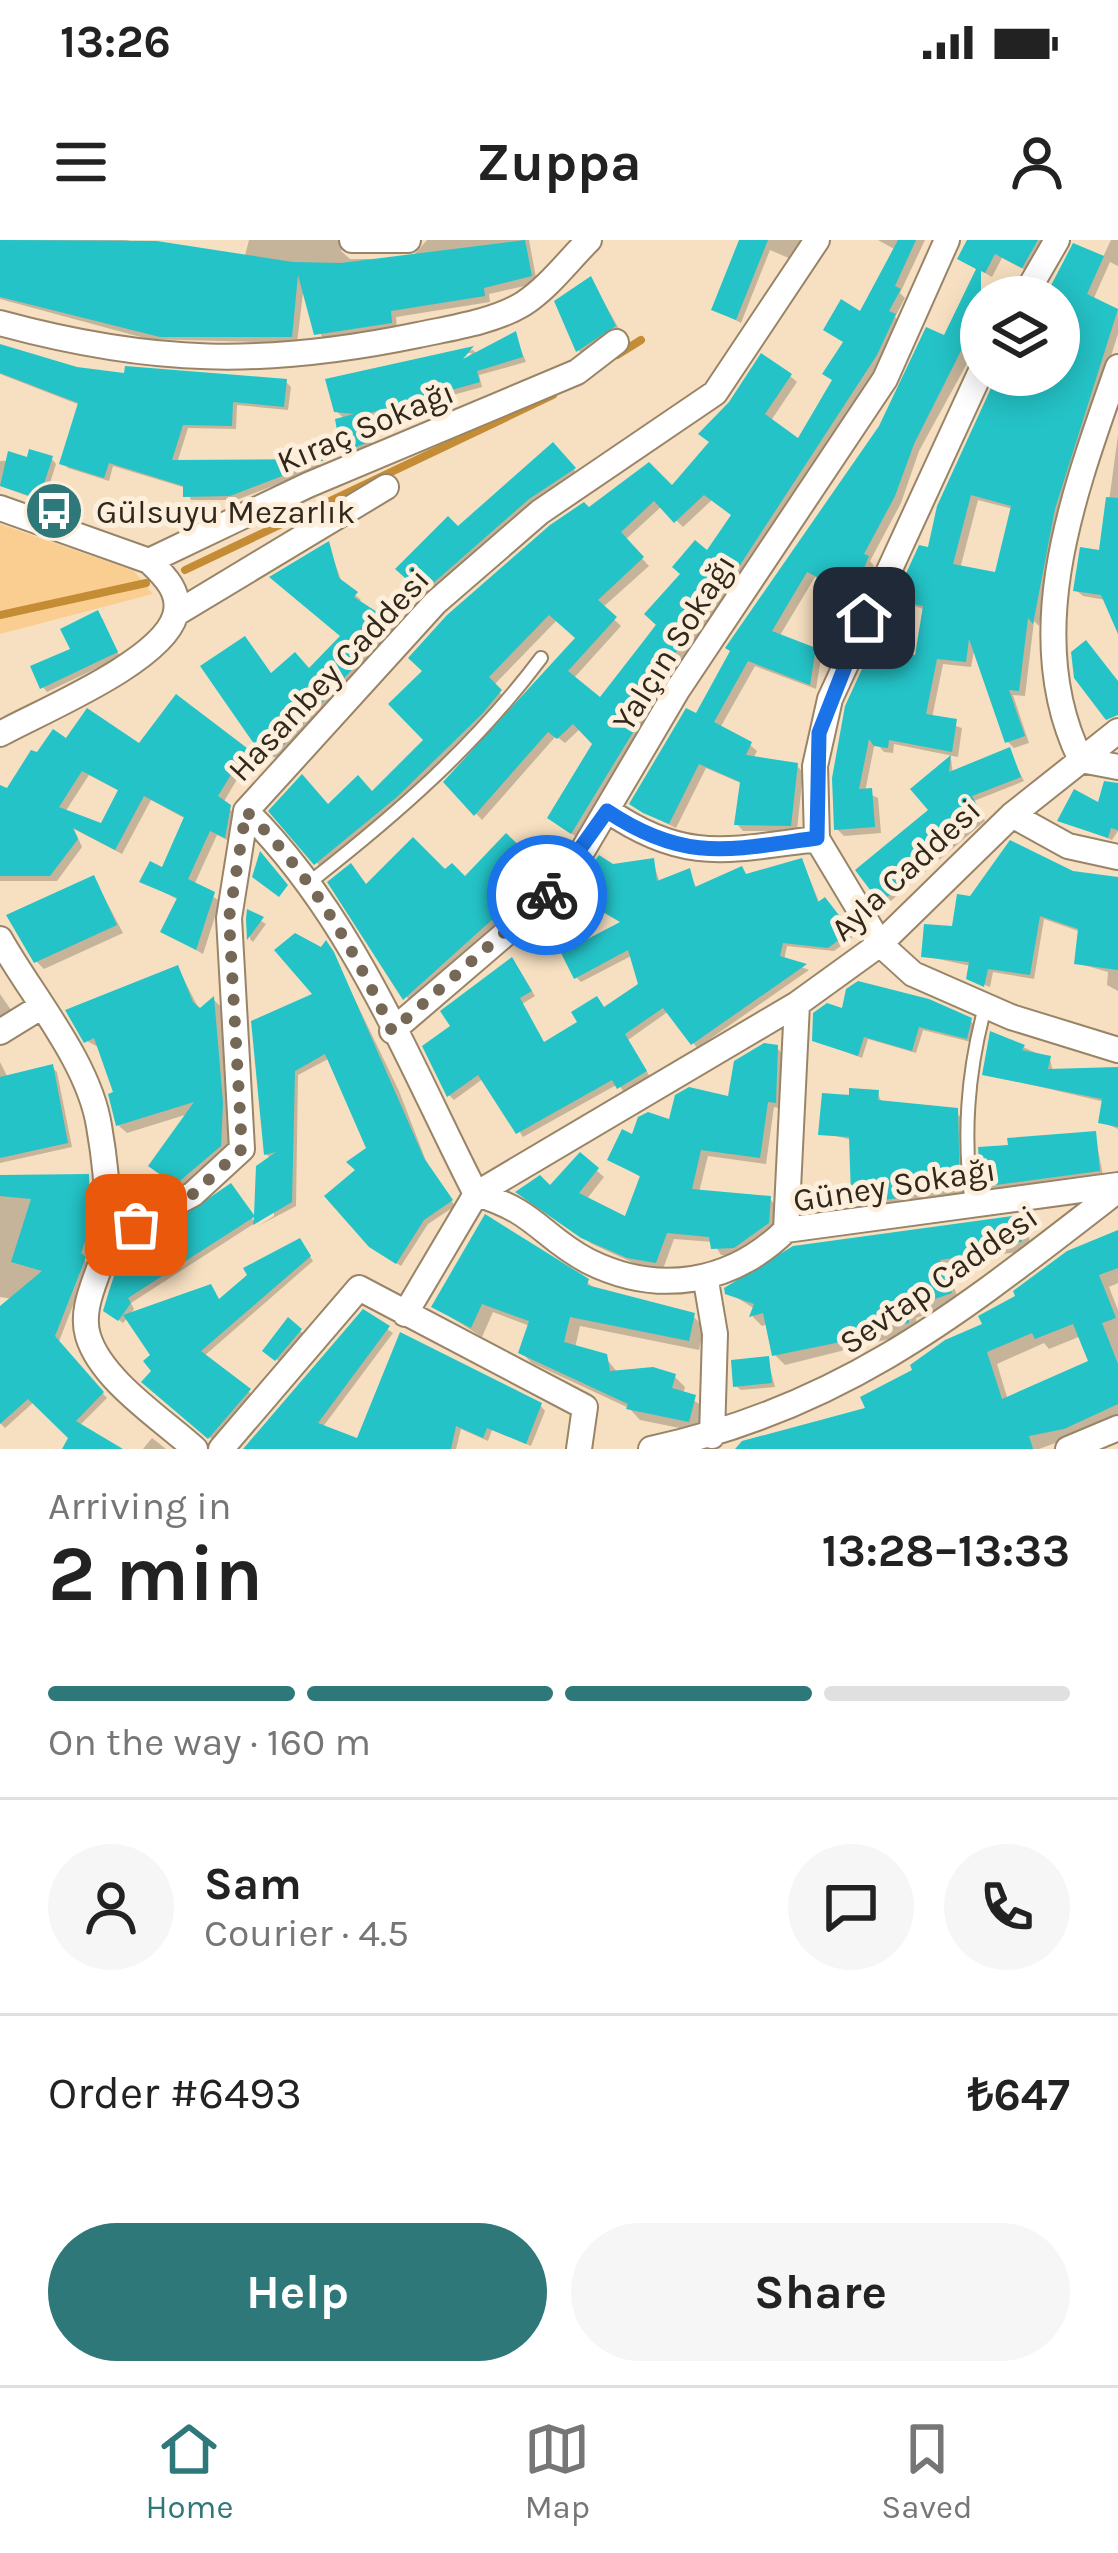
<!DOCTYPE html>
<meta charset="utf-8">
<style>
:root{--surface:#fff;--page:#f6f6f6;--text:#222;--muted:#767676;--line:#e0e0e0;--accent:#2f787a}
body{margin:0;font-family:Karla,sans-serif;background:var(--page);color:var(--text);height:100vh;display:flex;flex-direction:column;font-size:45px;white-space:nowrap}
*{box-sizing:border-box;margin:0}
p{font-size:39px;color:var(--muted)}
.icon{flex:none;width:66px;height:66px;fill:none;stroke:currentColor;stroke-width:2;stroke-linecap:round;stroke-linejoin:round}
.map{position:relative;height:1209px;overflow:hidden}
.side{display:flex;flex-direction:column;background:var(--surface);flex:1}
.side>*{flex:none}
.controls{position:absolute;left:960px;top:36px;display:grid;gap:24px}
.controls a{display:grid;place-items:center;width:120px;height:120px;border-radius:50%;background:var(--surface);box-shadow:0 6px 30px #0003;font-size:60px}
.pin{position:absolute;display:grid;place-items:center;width:102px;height:102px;color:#fff;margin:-51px;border-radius:24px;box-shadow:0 6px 18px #0006}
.courier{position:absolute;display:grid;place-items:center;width:120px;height:120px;margin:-60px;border:9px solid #1a73e8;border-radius:50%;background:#fff;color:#222;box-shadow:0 3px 15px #0007}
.head em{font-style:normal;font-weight:700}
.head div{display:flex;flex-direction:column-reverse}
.head{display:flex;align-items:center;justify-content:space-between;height:204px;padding:0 48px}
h1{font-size:78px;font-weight:700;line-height:90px}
.bar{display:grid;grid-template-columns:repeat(4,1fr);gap:18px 12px;align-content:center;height:144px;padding:0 48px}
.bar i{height:15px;border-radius:9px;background:var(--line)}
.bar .current{background:var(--accent)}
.bar p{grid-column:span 4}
.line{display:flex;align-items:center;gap:30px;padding:0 48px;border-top:3px solid var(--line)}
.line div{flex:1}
.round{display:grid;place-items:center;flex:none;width:126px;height:126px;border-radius:63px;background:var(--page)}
.action{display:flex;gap:24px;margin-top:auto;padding:24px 48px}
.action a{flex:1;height:138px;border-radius:72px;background:var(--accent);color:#fff;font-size:48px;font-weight:700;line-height:138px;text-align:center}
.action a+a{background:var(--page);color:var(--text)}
.status{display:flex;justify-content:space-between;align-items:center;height:84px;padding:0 60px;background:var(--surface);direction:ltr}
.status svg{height:33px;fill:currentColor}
header{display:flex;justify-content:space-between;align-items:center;height:156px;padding:0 48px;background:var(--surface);font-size:54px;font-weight:700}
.tab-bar{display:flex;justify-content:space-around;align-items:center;height:168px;border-top:3px solid var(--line);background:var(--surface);font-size:33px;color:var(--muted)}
.tab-bar a{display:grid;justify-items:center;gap:6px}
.tab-bar .current{color:var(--accent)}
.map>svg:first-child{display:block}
.green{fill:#face91}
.shadow{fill:#0003;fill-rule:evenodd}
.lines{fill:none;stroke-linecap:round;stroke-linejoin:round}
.stream{stroke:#c38c35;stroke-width:8}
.building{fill:#24c3c7;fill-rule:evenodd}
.lane-casing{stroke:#998468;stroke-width:16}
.street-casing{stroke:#998468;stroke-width:28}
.lane{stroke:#fff;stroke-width:12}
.street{stroke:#fff;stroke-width:24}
.done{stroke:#766856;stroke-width:12;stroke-dasharray:0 21.6}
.route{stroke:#1a73e8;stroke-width:15}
.labels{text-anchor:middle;stroke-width:10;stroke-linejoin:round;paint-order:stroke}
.street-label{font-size:33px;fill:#31281c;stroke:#fdefdc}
.poi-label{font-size:33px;fill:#31281c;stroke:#fdefdc;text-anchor:start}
</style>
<div class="status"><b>13:26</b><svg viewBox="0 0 49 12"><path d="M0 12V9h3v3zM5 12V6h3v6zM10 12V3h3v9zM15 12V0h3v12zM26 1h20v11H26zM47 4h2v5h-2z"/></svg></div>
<header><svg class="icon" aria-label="menu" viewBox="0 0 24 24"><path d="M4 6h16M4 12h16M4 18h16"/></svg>Zuppa<svg class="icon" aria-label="person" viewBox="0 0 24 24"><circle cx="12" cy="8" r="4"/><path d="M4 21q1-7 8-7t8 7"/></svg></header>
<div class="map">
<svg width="1118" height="1209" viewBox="0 0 1118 1209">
<rect width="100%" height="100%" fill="#f7e0c1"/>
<path class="green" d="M0,284l134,47 19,23 -153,40z"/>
<path class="shadow" d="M0,0h126l116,27 7,-27h97l-5,11 9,8h60l17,-19h102l8,43 -48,11 1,8 -94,15 1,12 -74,11 -19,-55 -7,58 -149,-4 -148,-40z
M743,0h59l-11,19 -21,-9 -29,73 -27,-14z
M878,0h47l-25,53 5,5 -10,19 6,6 -18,39 -180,275 -34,35 7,7 -98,159 -21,-14 39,-80 -15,-16 -16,15 -9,-7 -74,84 -35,-38 131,-144 -20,-19 -65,67 13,13 -103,104 -80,67 -51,-59 56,-3 45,-13 54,-54 162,-230 83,-21 118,-114 7,6 -27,40 29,20 35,-61 12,-38 -20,-14 36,-14 34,-65zM713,259l21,17 -134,186 -27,-23 48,-53 -19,-18 47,-42 -24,-26 37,-34 21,21z
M970,0h77l-18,32 -27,-14 -10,19 -31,-18z
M1111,0h7v26l-8,-4 -17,38 25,9v25l-58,182 -21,110 -5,-5 -9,75 -12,-1 16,48 -15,5 -7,-7 -32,-95 -4,21 -28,-3 -11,54 30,10 -4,29 -64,-13 -1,9 -9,-1 -9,-10 -10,50 13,6 3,35 -37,3 -7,-7 -2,-51 82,-119 9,-49 -29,-10 33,-50 69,-175h60v-78h-10l53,-38zM978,260l35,9 -15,67 -38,-7z
M591,40l31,54 -36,24 -8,-8z
M970,49l17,8h-6v41l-62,113 -18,52 -31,58 4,5 -15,33 -44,-22 -36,60 42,21 -5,31 -61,-23 -35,62 30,17 7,6 -4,8 44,7 6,6 -6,59h-54l-6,-7 6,-40 -37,-16 -30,60 -37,-18 307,-471z
M515,95l11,27 -47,13 3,12 -116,32 6,27 -24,10 -5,-4 2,-33 -9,-8 -7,-29 144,-32 5,5zM464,113h8l-16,20z
M0,106l76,24 50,6 160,6 5,5 -3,23 -51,-5 -1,24 -48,-1 -11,35 151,2 -92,35h-45l-5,-12 -73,-22 -4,15 -41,-13 -5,-5 17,-58 -80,-31z
M1118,195v191l-12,-26 -23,-4 -7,-6 26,-37z
M553,206l25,28 -150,122 -29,-27 59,-39z
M52,219l4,5 -12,38 -44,-16v-25z
M328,305l15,40 18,15 -3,3 40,28 -119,130 -25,-22 18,-63 37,-4 35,-36z
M102,378l18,39 -73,35 -4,-5z
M67,502l178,8 6,6 -28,47 12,11 -4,28 -14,-7 -23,50 26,16 -17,53 -40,-23 16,-31 -37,-19 21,-10 23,-52 -35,-19 -29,54 -48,-25 8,18 -25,34h-57v-93l8,3 30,-35zM89,535l32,17 -19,34 -37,-14z
M1009,511l15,30 -50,20 11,20 -99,84 -4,-4 50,-91 -17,-21 36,-30 2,15z
M1118,548v43l-6,9 -51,-20 38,-14z
M507,597l41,40 -138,125 -79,-119 36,5 78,-14 20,6z
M802,621l18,43 10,2 23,31 -19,14 -47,-5 -3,14 25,10 -112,78 -28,-37 -41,29 22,37 -26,15 -6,-8 -95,53 -39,-59 -30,22 -5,-5 6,-68 61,-62 19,31 -13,8 23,41 96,-59 -8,-31 -52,27 -5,-5 48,-53 -11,-57 40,-5 7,21 29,-11 8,17z
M1072,634l46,6v111l-11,-6 1,-13 -31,-9 4,-31 -37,-13 -10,60 -41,-7 -3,15 -21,-9 2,-12 -47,-10 30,-27 17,-30z
M94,638l29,55 -79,36 -8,-8z
M250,674l16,10 -13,18 -3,-3z
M330,708l69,143 29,75 27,40 -27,18 -27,42 -23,-15 -19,-81 10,-21 -39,-91 -32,17 -2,131 -38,20 16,-10 -3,-57 -5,-5 51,-159 5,-44z
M178,728l22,43 14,-11 8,8 7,147 -43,37 -26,-18 28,-60 -61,19 -9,-8 -1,-31 -17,-46 -13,-7z
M0,754l13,19 -13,8z
M844,772l126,8 4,5 -3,17 -48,-12 -7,23 -48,-14 -6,19 -47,-18z
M1023,807l27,12 3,13 65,-3v60l-16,-7 3,-20 -120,-28z
M777,808l7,8 -2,53 -8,-2 -8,57 -58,-8 -9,36 71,7 7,8 -2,23 -39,26 -15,-1 -8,-13 -39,-3 -11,30 -27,-5 -44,-20 -66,-46 25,-9 29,-33 24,21 -18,23 41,21 15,-43 -31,-19 23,-21 96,-38z
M0,822l8,16 44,-11 5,5 15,75 -72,16z
M878,853l4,11 79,12 2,78 -95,13 -14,-12 -1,-55 -31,-7 3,-37z
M1095,895l8,40 -115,15 -4,-4z
M88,937l6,54 -10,28 5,5 -31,80 49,54 -28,28 38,23h-51l6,-11 -37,-37 -30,27 -5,-5v-115l13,-9 -13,-2v-119z
M235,951l20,32 -124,80 3,6 -5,7 91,-14 83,-56 10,15 -110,96 50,38 -39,46 -69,-59 11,-11 -2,-16 -26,-38 -5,6 -17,-13z
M1018,978l10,10 3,23 -57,6 1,9 -28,3 13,34 -44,15 1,14 -132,33 -10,-10 -7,-31 -6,2 -9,-9 2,-8 -27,-17z
M1118,993v50l-9,4 9,23v110l-79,29h-291l122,-39 46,-38zM1081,1096l10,27 -83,37 -11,-36 47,-21 5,6z
M587,1042l9,8 97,26 11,11 -5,23 -119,-24 -5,22 30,9 13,16 56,3 11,11 -2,7 23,14 -7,24 -59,-12 -11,-12 -97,-45 -11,-11 9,-26 -37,-14 -11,25 -47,-30z
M364,1073l29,20 -71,95 36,13 183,-35 4,5 -14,35 -39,-16 -4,11 -27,-12 -5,20h-211z
M288,1081l17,14 -24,28 -15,-13z
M768,1120l7,27 -34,3 -5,-4z
M152,1198l14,11h-23z"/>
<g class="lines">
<path class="stream" d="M617,115l24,-15
M185,330l368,-175
M0,375l146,-32"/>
</g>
<path class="building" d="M0,0l157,1 136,21 48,1 184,-23 7,36 -48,12 1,8 -94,15 1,12 -78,12 -16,-60 -6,62h-132l-160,-40z
M739,0h29l-32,80 -25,-10z
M898,0h18l-21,46 6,3 -12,22 7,3 -19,41 -180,276 -33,33 7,6 -100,164 -24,-16 45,-74 -19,-20 -16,15 -9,-7 -74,84 -31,-34 132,-144 -26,-23 -60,62 13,13 -20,24 -85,83 -83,68 -46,-54 34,-37 26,30 30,-29 14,16 51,-51 -35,-36 34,-33 -14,-13 39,-43 103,-90 34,-23 5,5 60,-45 23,23 37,-43 -11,-8 31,-32 32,-49 31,21 -27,40 33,24 34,-58 -10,-6 21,-32 -20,-12 18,-31 19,12zM704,255l27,20 -24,35 -12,-10 -23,27 8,7 -36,40 12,11 -56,72 -32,-26 49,-54 -19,-17 46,-43 -23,-25 33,-31 20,22z
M967,0h71l-16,28 -27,-14 -10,19 -4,-2v57l-7,-3 -60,119 -19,52 -31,58 5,2 -16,39 -46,-23 -35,59 44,17 -6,37 -62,-24 -34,61 38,20 -6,13 52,8 -7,63 -57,-1 6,-43 -41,-18 -30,60 -26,-11 -14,-9 57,-96 10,5 34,-62 -5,-3 154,-222 47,-99 18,8 32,-66 -19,-10z
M1073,3l31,13 -17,38 31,15 -63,200 -22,115 -5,-6 -9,73 -10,-1 16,46 -20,7 -36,-104 -3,23 -29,-3 -11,55 31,5 -5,33 -63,-12 -1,8 -14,-2 -5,-7 -10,50 13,-1 3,39 -41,3 -2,-52 13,-72 29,-63 41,12 8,-49 -29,-6 25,-55 9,2 9,-41 60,-131h62v-78h-14zM971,255l40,11 -16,66 -42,-8z
M591,36l25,50 -40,26 -22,-51z
M516,91l7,26 -46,14 3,11 -117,33 6,27 -28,11 -6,-34 19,-5 -20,-2 -9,-33 149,-33 -11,13z
M0,104l77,23 47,6 1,-7 162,13 -3,28 -51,-5 -1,24 -49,-1 -11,35 155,-1 -97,37 -47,1v-11l-74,-23 -5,15 -45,-14 19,-61 -78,-30z
M553,202l23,26 -47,31 -107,94 -27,-24 53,-53 10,10z
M29,209l24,7 -14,43 -39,-13 8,-35 19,6z
M1106,257l12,1v136l-17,-39 -28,-4 7,-44 19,3z
M329,301l10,37 19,14 -4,5 40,26 -122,135 -20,-17 -52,-75 45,-30 26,37 24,-21 14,16 31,-32 -71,-59z
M98,370l20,42 -78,37 -10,-23 40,-17 -10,-20z
M1086,400l32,41v34l-12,5 -32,-42 -3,-26z
M176,454l71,54 -29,48 13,9 -6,33 -15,-7 -22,48 27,13 -19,58 -36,-18 17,-34 -38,-16 11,-21 12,6 22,-50 -40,-21 -29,54 -42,-22 5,11 -28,37h-50v-91l7,3 24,-38 6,2 16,-23 13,9 21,-30 52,35zM82,531l36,19 -17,33 -42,-16z
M1010,507l11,30 -49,19 11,20 -103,87 -25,-33 73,-60 -18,-21 41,-34 -2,17z
M1104,541l14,2v47l-7,-2 -3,10 -51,-17 17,-32 24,13z
M506,593l40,38 -143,129 -76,-118 24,-19 15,21 47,-47 32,32 7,-6 13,13z
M1010,600l63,31 45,6v93l-44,-6 4,-35 -38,-13 -10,59 -42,-6 -4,18 -18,-8 3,-17 -48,-5 3,-33 28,2 5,-32 13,2z
M260,611l28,34 -9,12 -27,-20z
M599,615l14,9 41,-6 3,23 33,-13 5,19 47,-21 4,8 56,-16 16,44 7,-5 26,34 -23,17 -45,-5 -3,13 27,8 -116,81 -28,-37 -38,26 22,37 -30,18 -5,-9 -96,54 -38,-59 -31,22 -25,-51 28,-20 -10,-15 72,-54 20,34 -12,7 24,44 33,-20 -6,-10 26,-16 7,11 34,-23 -10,-34 -54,29 -13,-26 59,-31 -50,-29z
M94,635l23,50 -83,38 -28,-48z
M247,669l17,8 -17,23 -1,-21z
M295,693l26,14 5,-7 8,12 90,206 29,42 -29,20 -28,44 -27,-17 -45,-51 31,-26 -9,-8 20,-14 -41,-94 -30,17 -3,131 -39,23 1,-8 -126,81 3,5 -13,18 -15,-10 6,-20 9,-27 27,-22 86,-59 23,32 2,-49 20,-14 -12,3 -13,-134 61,-27 -38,-44z
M178,725l15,37 7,6 14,-12 9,107 -2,43 -46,39 -27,-19 46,-64 -78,24 -8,-32 5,-2 -19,-54 -10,5 -19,-33z
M858,741l71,18 43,19 -5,21 -48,-12 -7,24 -48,-14 -6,19 -46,-15 1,-28 14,-10 15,5 4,-19z
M990,791l35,14 -3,5 29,6 -3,13 70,-2v60l-20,-4 4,-24 -120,-24z
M764,803l14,2 -2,58 -8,-1 -8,56 -59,-8 -9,39 79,7 -2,27 -35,25 -23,1 -2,-12 -42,-4 -11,30 -29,-5 -46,-20 -66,-46 25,-17 10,10 30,-33 19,16 -20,25 46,23 15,-40 -33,-16 15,-31 10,5 6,-17 10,-5 21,7 6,-24 14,-8 39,9 6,-35z
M53,824l15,79 -68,15v-81z
M849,848l30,2 -1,10 80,8 2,82 -100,13 -1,-7h-8l-2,-59 -31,-2 4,-42 27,2z
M1096,891l4,40 -119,16 -3,-40 30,-2 -1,-7z
M89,934l2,51 -10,28 5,4 -31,79 49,56 -28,29 47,28h-61l6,-11 -40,-39 -28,25v-118l42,-35 -31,-9 20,-63 -31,-3v-21z
M485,974l104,65 -2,6 108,28 -6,28 -119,-24 -6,25 43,12 3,17 43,-4 23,7 -4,14 24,7 -7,27 -63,-13 2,-5 -110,-51 11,-32 -47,-17 -11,24 -40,-21z
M1019,975l3,27 -56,6 1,8 -27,4 12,33 -45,16 2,14 -45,8 1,6 -93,19 -9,-43 -14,4 5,-13 -29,-10 -1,-6 69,-42z
M1118,990v38l-19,7 17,43 -14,5 16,41v40l-54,25 -35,7 4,13h-298l7,-8 123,-33 -5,-11 52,-27 -2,-5 35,-25 37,-16 -4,-8 37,-20 -2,-5 54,-40zM1073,1084l15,37 -86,38 -15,-47 45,-19 3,6z
M300,998l11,18 -110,95 50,38 -43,50 -67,-57 10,-11 -8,-10 7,-6 -27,-40 88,-31 8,15 28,-24 -4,-7z
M363,1069l27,17 -72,97 39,15 43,-106 142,71 -16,41 -39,-16 -4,10 -27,-12 -5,23h-208z
M288,1077l14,12 -27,32 -13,-10z
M769,1116l3,27 -39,4 -2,-27z"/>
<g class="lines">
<defs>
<path id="lane" d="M310,642c87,-68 165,-136 231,-224
M972,965c-9,-69 -5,-131 13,-198"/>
<path id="street" d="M352,0h56
M1024,57l33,-57
M0,83c151,41 264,44 418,12 33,-7 75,-13 105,-31 25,-16 45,-43 66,-64
M981,131l-151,328 -15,67 2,73 63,105 33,30 98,43 107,33
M0,268l149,53 159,-76 269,-113 39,-30
M177,373l209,-126
M0,494c42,-23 161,-72 175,-118 7,-23 -10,-40 -26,-55
M1081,520c-62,-125 -7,-268 37,-393
M1081,520l37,7
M607,570c78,54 121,40 210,29
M246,571c107,106 162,250 230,383 60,17 66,43 112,67 70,35 143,23 198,-31l332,-45
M1012,575l56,31 50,11
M0,699c32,57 89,123 99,187 6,34 10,76 8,111 -2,31 -29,65 -19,99 13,44 74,83 107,113
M392,791l147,-126 41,-50 98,-166 207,-310 62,-139
M0,792l39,-24
M786,990l11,-226
M107,1000l86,-46 49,-45 -13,-231 17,-107 189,-208 105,-91 175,-119 102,-153
M706,1041l9,53 -3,102
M405,1074l71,-120 321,-190 83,-60 132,-129 106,-84
M221,1209l138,-161 226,119 -6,42
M651,1209c195,-42 313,-140 467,-259
M1068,1209l50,-21"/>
</defs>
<use href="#lane" class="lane-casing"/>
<use href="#street" class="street-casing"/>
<use href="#lane" class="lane"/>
<use href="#street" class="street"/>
</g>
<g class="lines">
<path class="done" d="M136,985l57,-31 49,-45 -13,-231 17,-107c66,65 107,136 146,220l155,-136"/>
<path class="route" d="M547,655l60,-84c78,52 122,39 210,27l2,-105 45,-115"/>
</g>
<defs>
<symbol id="bus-disc" viewBox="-11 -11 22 22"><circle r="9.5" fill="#2f787a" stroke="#fdefdc"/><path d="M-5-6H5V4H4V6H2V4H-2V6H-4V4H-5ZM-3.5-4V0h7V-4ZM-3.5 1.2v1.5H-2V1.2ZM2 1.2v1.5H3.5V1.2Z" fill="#fff"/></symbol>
</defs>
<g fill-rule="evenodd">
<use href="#bus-disc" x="21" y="238" width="66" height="66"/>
</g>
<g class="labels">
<g class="street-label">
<text transform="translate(365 186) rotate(-23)" y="12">Kıraç Sokağı</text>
<text transform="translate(673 402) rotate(-58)" y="12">Yalçın Sokağı</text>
<text transform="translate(328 434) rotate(-47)" y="12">Hasanbey Caddesi</text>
<text transform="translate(905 629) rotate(-43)" y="12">Ayla Caddesi</text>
<text transform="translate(894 944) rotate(-9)" y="12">Güney Sokağı</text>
<text transform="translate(938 1039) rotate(-35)" y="12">Sevtap Caddesi</text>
</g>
<g class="poi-label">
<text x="96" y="283">Gülsuyu Mezarlık</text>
</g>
</g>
</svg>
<div class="controls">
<a><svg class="icon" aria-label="layers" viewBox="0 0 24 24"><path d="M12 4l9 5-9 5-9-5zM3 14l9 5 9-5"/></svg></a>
</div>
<div class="pin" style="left:136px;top:985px;background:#ea580c"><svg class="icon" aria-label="bag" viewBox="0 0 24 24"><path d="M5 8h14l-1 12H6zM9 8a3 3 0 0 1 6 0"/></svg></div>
<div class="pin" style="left:864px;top:378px;background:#1f2937"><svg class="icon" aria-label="home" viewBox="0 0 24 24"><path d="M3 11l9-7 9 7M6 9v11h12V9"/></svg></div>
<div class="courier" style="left:547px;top:655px"><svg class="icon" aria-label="bike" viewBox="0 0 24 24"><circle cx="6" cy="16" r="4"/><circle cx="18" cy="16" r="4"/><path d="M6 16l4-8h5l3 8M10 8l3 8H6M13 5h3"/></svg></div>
</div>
<section class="side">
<div class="head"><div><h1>2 min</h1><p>Arriving in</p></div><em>13:28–13:33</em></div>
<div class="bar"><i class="current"></i><i class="current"></i><i class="current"></i><i></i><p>On the way · 160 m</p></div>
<div class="line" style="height:216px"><a class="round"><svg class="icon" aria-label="person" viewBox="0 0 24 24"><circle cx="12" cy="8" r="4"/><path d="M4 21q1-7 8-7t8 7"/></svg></a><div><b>Sam</b><p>Courier · 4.5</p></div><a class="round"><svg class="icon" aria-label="chat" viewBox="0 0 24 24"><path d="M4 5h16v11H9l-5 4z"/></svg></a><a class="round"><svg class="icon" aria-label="phone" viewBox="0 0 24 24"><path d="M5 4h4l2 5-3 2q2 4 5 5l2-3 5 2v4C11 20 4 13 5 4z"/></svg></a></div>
<div class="line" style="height:156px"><div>Order #6493</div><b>₺647</b></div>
<div class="action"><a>Help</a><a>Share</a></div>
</section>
<nav class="tab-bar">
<a class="current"><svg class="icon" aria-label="home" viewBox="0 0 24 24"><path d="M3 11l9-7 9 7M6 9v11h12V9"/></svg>Home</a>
<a><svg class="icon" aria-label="map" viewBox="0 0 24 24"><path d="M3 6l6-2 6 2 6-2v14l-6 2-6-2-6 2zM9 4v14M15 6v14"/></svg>Map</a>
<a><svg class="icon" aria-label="saved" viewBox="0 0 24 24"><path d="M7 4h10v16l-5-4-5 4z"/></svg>Saved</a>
</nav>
